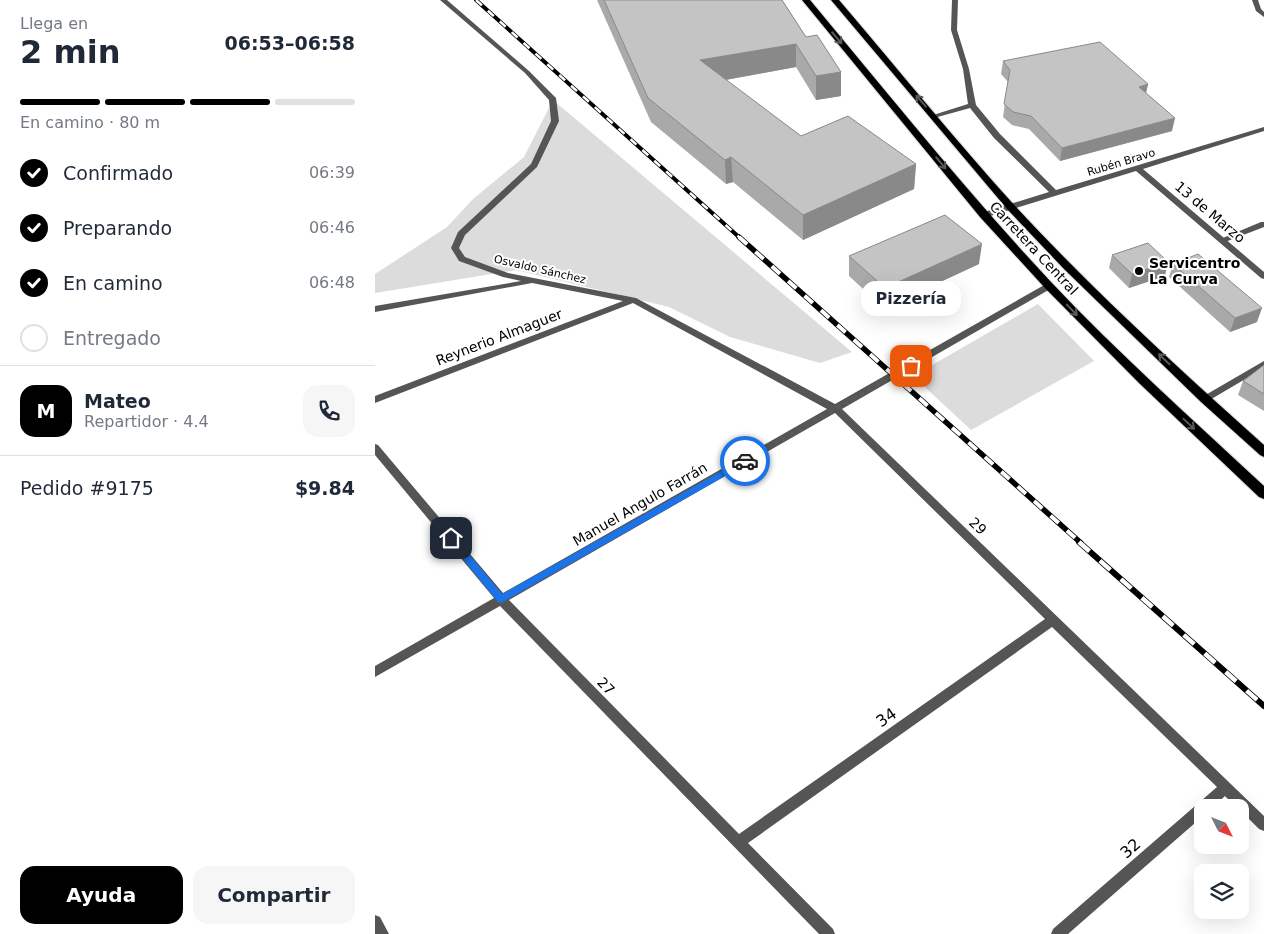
<!DOCTYPE html>
<html lang="es">
<meta charset="utf-8">
<style>
:root{--surface:#fff;--page:#f6f6f7;--text:#1f2937;--muted:#747a83;--line:#e0e1e3;--accent:#000}
body{margin:0;font-family:"DejaVu Sans",sans-serif;background:var(--page);color:var(--text);height:100vh;display:flex;flex-direction:column;font-size:19px;white-space:nowrap}
*{box-sizing:border-box;margin:0}
p{font-size:16px;color:var(--muted)}
.icon{flex:none;width:28px;height:28px;fill:none;stroke:currentColor;stroke-width:2;stroke-linecap:round;stroke-linejoin:round}
.map{position:relative;flex:1;overflow:hidden}
.panel{display:flex;flex-direction:column;background:var(--surface);width:375px}
.panel>*{flex:none}
.needle{width:32px;rotate:132deg}
.buttons{position:absolute;left:819px;top:799px;display:grid;gap:10px}
.buttons a{display:grid;place-items:center;width:55px;height:55px;border-radius:10px;background:var(--surface);box-shadow:0 5px 20px #0002;font-size:25px}
.pin{position:absolute;display:grid;place-items:center;width:42px;height:42px;color:#fff;margin:-21px;border-radius:10px;box-shadow:0 2px 8px #0006}
.courier{position:absolute;display:grid;place-items:center;width:50px;height:50px;margin:-25px;border:4px solid #1a73e8;border-radius:50%;background:#fff;color:#222;box-shadow:0 1px 6px #0007}
.bubble{position:absolute;height:35px;border-radius:15px;background:var(--surface);box-shadow:0 5px 20px #0002;font-size:16px;font-weight:800;line-height:35px;text-align:center}
.head em{font-style:normal;font-weight:800}
.head div{display:flex;flex-direction:column-reverse}
.head{display:flex;align-items:center;justify-content:space-between;height:85px;padding:0 20px}
h1{font-size:32px;font-weight:800;line-height:38px}
.bar{display:grid;grid-template-columns:repeat(4,1fr);gap:8px 5px;align-content:center;height:60px;padding:0 20px}
.bar i{height:6px;border-radius:4px;background:var(--line)}
.bar .current{background:var(--accent)}
.bar p{grid-column:span 4}
.line{display:flex;align-items:center;gap:12px;padding:0 20px;border-top:1px solid var(--line)}
.line div{flex:1}
.round{display:grid;place-items:center;flex:none;width:52px;height:52px;border-radius:15px;background:var(--page)}
ol{padding:0 20px;list-style:none}
li{display:flex;align-items:center;gap:15px;height:55px}
li p{margin-inline-start:auto}
li .icon{padding:5px;border-radius:50%;background:var(--accent);color:#fff;stroke-width:4}
li:last-child{color:var(--muted)}
li i{width:28px;height:28px;border:2px solid var(--line);border-radius:50%}
.button{display:flex;gap:10px;margin-top:auto;padding:10px 20px}
.button a{flex:1;height:58px;border-radius:15px;background:var(--accent);color:#fff;font-size:20px;font-weight:800;line-height:58px;text-align:center}
.button a+a{background:var(--page);color:var(--text)}
main{display:flex;flex:1;min-height:0}
.map>svg:first-child{display:block}
.green{fill:#dcdcdc}
.lines{fill:none;stroke-linecap:round;stroke-linejoin:round}
.primary-casing{stroke:#dbdbdb;stroke-width:2}
.lane{fill:#555;fill-rule:evenodd}
.street{fill:#555;fill-rule:evenodd}
.primary{fill:#000;fill-rule:evenodd}
.rail-far2-casing{stroke:#000;stroke-width:4}
.rail-far1-casing{stroke:#000;stroke-width:5.5}
.rail-casing{stroke:#000;stroke-width:6}
.rail-far2{stroke:#fff;stroke-width:2.5;stroke-dasharray:8;stroke-linecap:butt}
.rail-far1{stroke:#fff;stroke-width:4;stroke-dasharray:11;stroke-linecap:butt}
.rail{stroke:#fff;stroke-width:4.5;stroke-dasharray:14;stroke-linecap:butt}
.wall{fill:#a9a9a9}
.shaded-wall{fill:#898989}
.building{fill:#c4c4c4;stroke:#898989}
.oneway{stroke:#595959}
.route{fill:#1a73e8}
.done{stroke:#595959;stroke-width:5;stroke-dasharray:0 9}
.poi-dot{fill:#000;stroke:#fff;stroke-width:2}
.labels{text-anchor:middle;stroke-width:4;stroke-linejoin:round;paint-order:stroke}
.far-street-label{font-size:11px;fill:#000;stroke:#fff}
.street-label{font-size:14px;fill:#000;stroke:#fff}
.poi-label{font-size:14px;font-weight:bold;fill:#000;stroke:#fff;text-anchor:start}
.near-street-label{font-size:16px;fill:#000;stroke:#fff}
</style>
<main>
<section class="panel">
<div class="head"><div><h1>2 min</h1><p>Llega en</p></div><em>06:53–06:58</em></div>
<div class="bar"><i class="current"></i><i class="current"></i><i class="current"></i><i></i><p>En camino · 80 m</p></div>
<ol>
<li><svg class="icon" aria-label="check" viewBox="0 0 24 24"><path d="M5 12l5 5 9-10"/></svg>Confirmado<p>06:39</p></li>
<li><svg class="icon" aria-label="check" viewBox="0 0 24 24"><path d="M5 12l5 5 9-10"/></svg>Preparando<p>06:46</p></li>
<li><svg class="icon" aria-label="check" viewBox="0 0 24 24"><path d="M5 12l5 5 9-10"/></svg>En camino<p>06:48</p></li>
<li><i></i>Entregado</li>
</ol>
<div class="line" style="height:90px"><b class="round" style="background:var(--accent);color:#fff">M</b><div><b>Mateo</b><p>Repartidor · 4.4</p></div><a class="round"><svg class="icon" aria-label="phone" viewBox="0 0 24 24"><path d="M5 4h4l2 5-3 2q2 4 5 5l2-3 5 2v4C11 20 4 13 5 4z"/></svg></a></div>
<div class="line" style="height:65px"><div>Pedido #9175</div><b>$9.84</b></div>
<div class="button"><a>Ayuda</a><a>Compartir</a></div>
</section>
<div class="map">
<svg width="889" height="934" viewBox="0 0 889 934">
<rect width="100%" height="100%" fill="#fff"/>
<path class="green" d="M178,100l299,252 -32,11 -90,-26 -61,-30 -153,-37 -141,23v-19l72,-47 26,-28 51,-42z
M663,304l56,57 -123,69 -58,-54z"/>
<g class="lines">
<defs>
<path id="primary" d="M427,0h8c79,95 157,192 241,282 67,71 141,137 213,204v13l-5,-2 -120,-114 -94,-95 -65,-71z
M456,0h8c59,69 116,140 177,207 78,84 163,162 248,238v12l-4,-2 -59,-53 -137,-133 -56,-59z"/>
</defs>
<use href="#primary" class="primary-casing"/>
<path class="lane" d="M886,222h3v5l-39,15h-6l-1,-2z"/>
<path class="street" d="M65,0h7l82,71 27,27 3,23 -22,46 -72,68 -6,13 6,9 43,16 128,25 199,106 211,-120h6l1,2 -1,2 -210,121 422,407v15l-5,-2 -19,-19v-2h-3l-12,-12 -13,12h-9v8l-135,118h-17l2,-5 164,-142 -165,-160 -304,216 85,86 2,5h-16l-319,-328 -125,71v-11l119,-68 -119,-143v-11l3,1 125,148 324,-184 -194,-106 -258,100v-7l248,-95 -91,-18 -157,29v-6l146,-25 -18,-4 -44,-16 -8,-13 7,-16 73,-68 20,-43 -2,-21 -24,-27zM460,413l210,206 -306,215 -230,-234z
M577,0h6l-1,30 12,39 7,36 24,29 56,56 208,-63v4l-121,38 121,103v7l-3,-1 -125,-107 -149,46h-6v-4l68,-21 -55,-54 -24,-30 -36,10 -4,-2 38,-12 -5,-35 -12,-39z
M877,0h6l3,9 3,3v5l-8,-6z
M889,361v7l-56,33h-6l-2,-2 2,-2z
M0,915l5,2 9,17h-14z"/>
<use href="#primary" class="primary"/>
<defs>
<path id="rail-far2" d="M101,0l264,238"/>
<path id="rail-far1" d="M364,237l342,306"/>
<path id="rail" d="M704,542l185,164"/>
</defs>
<use href="#rail-far2" class="rail-far2-casing"/>
<use href="#rail-far1" class="rail-far1-casing"/>
<use href="#rail" class="rail-casing"/>
<use href="#rail-far2" class="rail-far2"/>
<use href="#rail-far1" class="rail-far1"/>
<use href="#rail" class="rail"/>
</g>
<path class="wall" d="M222,0h185l24,37 35,35v24l-25,4 -20,-33 -70,13 75,56 115,28 -2,25 -111,51 -70,-58 -7,2 -75,-62z
M628,61l145,23 -2,9 26,38 -112,30 -31,-32 -17,-4 -9,-8 5,-35 -7,-8z
M737,255l53,21 -36,12 -20,-20z
M474,256l130,8 -95,44 -35,-32z
M798,264l84,58 -27,10 -61,-55z
M889,365v46l-26,-16 5,-14z"/>
<path class="shaded-wall" d="M421,44v23l-94,17 -2,-24z
M466,72v24l-25,4v-24z
M773,84l-3,13 -6,-10z
M800,118l-3,13 -112,30 2,-13z
M356,157l2,25 -7,2 -1,-24z
M541,164l-2,25 -111,51v-25z
M607,244l-3,20 -95,44 1,-20z
M793,262l-3,14 -36,12 3,-14z
M887,308l-5,14 -27,10 5,-14z"/>
<path class="building" d="M229,0h178l24,37 11,-2 24,37 -25,4 -20,-32 -96,16 101,76 47,-20 68,48 -113,51 -72,-58 -6,3 -77,-62z
M725,42l48,42 -9,3 36,31 -113,30 -31,-32 -18,-4 -9,-8 6,-34 -7,-9z
M570,215l37,29 -97,44 -36,-32z
M773,243l20,19 -36,12 -20,-19z
M823,254l64,54 -27,10 -62,-54z
M889,365v29l-21,-13z"/>
<defs><path id="oneway-shaft" d="M-6 0H5M1.5-3L5.5 0L1.5 3" fill="none" stroke-width="1.6" stroke-linecap="round" stroke-linejoin="round" transform="scale(1.25)"/></defs>
<g class="oneway">
<use href="#oneway-shaft" transform="translate(462 38) rotate(50)"/>
<use href="#oneway-shaft" transform="translate(546 101) rotate(-131)"/>
<use href="#oneway-shaft" transform="translate(566 163) rotate(50)"/>
<use href="#oneway-shaft" transform="translate(697 310) rotate(46)"/>
<use href="#oneway-shaft" transform="translate(789 359) rotate(-136)"/>
<use href="#oneway-shaft" transform="translate(814 424) rotate(43)"/>
</g>
<path class="route" d="M370,458l4,3 -1,2 -247,140 -3,-1 -52,-64 2,-2h6l48,58z"/>
<g class="lines">
<path class="done" d="M370,461l166,-95"/>
</g>
<circle class="poi-dot" cx="764" cy="271" r="5"/>
<g class="labels">
<g class="far-street-label">
<text transform="translate(746 162) rotate(-17)" y="4">Rubén Bravo</text>
<text transform="translate(165 269) rotate(13)" y="4">Osvaldo Sánchez</text>
</g>
<g class="street-label">
<text transform="translate(835 212) rotate(40)" y="5">13 de Marzo</text>
<text transform="translate(659 248) rotate(47)" y="5">Carretera Central</text>
<text transform="translate(124 337) rotate(-21)" y="5">Reynerio Almaguer</text>
<text transform="translate(265 504) rotate(-30)" y="5">Manuel Angulo Farrán</text>
<text transform="translate(603 526) rotate(44)" y="5">29</text>
<text transform="translate(231 686) rotate(46)" y="5">27</text>
</g>
<g class="poi-label">
<text x="774" y="268">Servicentro<tspan x="774" dy="16">La Curva</tspan></text>
</g>
<g class="near-street-label">
<text transform="translate(511 717) rotate(-35)" y="6">34</text>
<text transform="translate(755 848) rotate(-41)" y="6">32</text>
</g>
</g>
</svg>
<div class="buttons">
<a><svg class="needle" viewBox="-14 -14 28 28"><path d="M0-13l5 13h-10z" fill="#e53935"/><path d="M0 13l5-13h-10z" fill="#747a83"/></svg></a>
<a><svg class="icon" aria-label="layers" viewBox="0 0 24 24"><path d="M12 4l9 5-9 5-9-5zM3 14l9 5 9-5"/></svg></a>
</div>
<div class="pin" style="left:536px;top:366px;background:#ea580c"><svg class="icon" aria-label="bag" viewBox="0 0 24 24"><path d="M5 8h14l-1 12H6zM9 8a3 3 0 0 1 6 0"/></svg></div>
<div class="pin" style="left:76px;top:538px;background:#1f2937"><svg class="icon" aria-label="home" viewBox="0 0 24 24"><path d="M3 11l9-7 9 7M6 9v11h12V9"/></svg></div>
<div class="courier" style="left:370px;top:461px"><svg class="icon" aria-label="car" viewBox="0 0 24 24"><path d="M5 17H2v-5l4-1 3-4h7l3 4 3 1v5h-3M9 17h6M6 11h13"/><circle cx="7" cy="17" r="2"/><circle cx="17" cy="17" r="2"/></svg></div>
<div class="bubble" style="left:486px;top:281px;width:100px">Pizzería</div>
</div>
</main>
